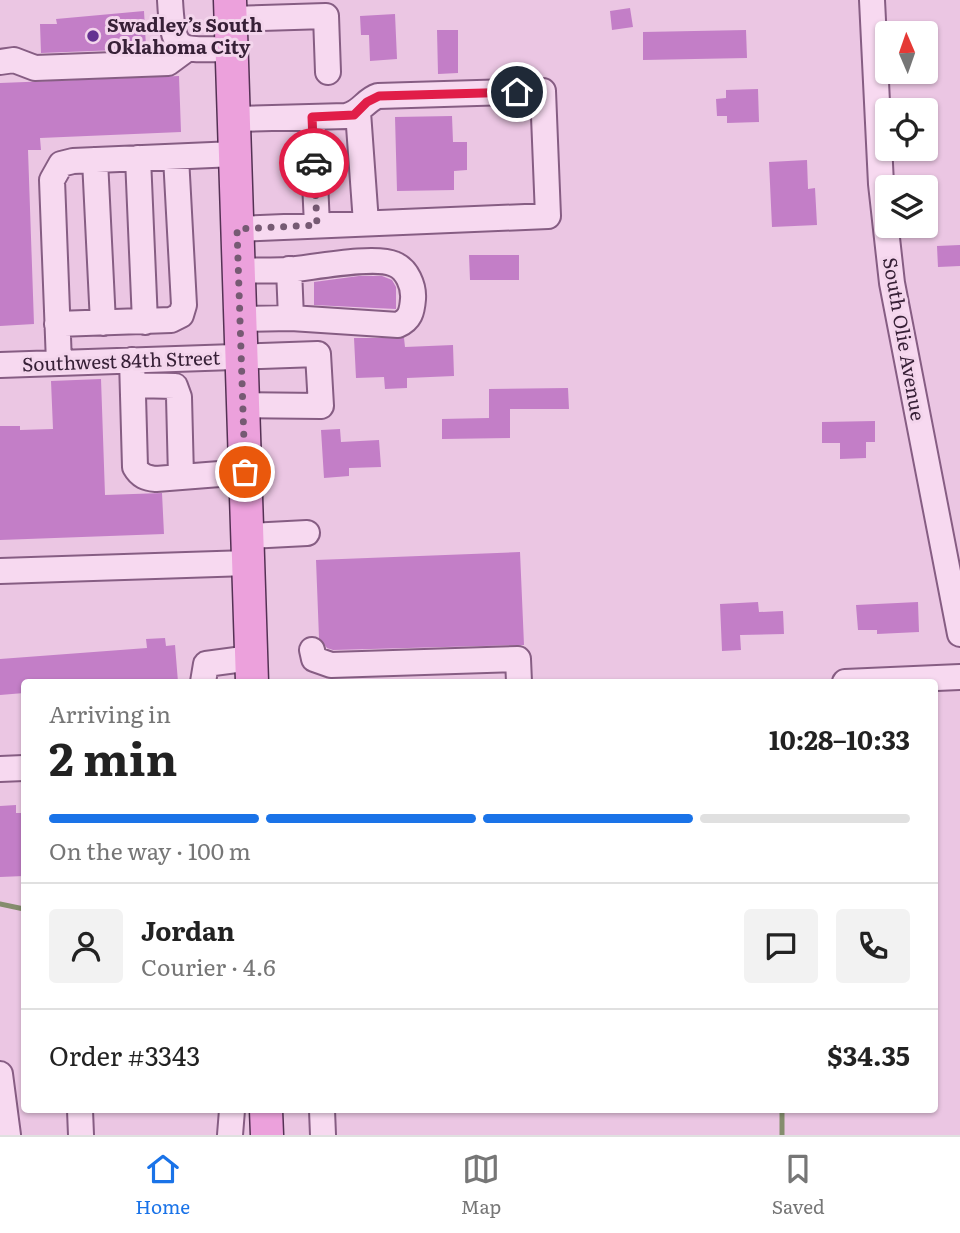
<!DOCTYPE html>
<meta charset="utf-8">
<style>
:root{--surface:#fff;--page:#f2f2f2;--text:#222;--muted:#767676;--line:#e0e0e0;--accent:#1a73e8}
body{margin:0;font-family:Literata,serif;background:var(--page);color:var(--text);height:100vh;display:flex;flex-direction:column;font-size:26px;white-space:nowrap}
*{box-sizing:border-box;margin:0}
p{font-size:23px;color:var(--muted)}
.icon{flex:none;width:38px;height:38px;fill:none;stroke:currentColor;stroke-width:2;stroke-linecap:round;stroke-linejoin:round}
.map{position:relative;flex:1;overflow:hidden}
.details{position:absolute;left:21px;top:679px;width:917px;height:434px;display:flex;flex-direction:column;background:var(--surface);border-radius:7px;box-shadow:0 2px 5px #0004}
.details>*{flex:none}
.needle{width:46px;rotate:358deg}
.controls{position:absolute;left:875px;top:21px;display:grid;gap:14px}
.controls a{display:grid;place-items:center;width:63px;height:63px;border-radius:7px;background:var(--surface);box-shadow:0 2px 5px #0004;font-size:35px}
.pin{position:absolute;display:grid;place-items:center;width:60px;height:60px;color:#fff;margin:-30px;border:4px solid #fff;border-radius:50%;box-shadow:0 2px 7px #0007}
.courier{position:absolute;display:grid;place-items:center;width:70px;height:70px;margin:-35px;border:5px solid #e11d48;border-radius:50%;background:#fff;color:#222;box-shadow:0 2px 9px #0007}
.overview em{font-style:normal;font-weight:700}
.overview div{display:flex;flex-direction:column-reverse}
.overview{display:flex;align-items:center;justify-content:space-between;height:119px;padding:0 28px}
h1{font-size:46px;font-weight:700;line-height:52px}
.bar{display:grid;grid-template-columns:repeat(4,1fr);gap:10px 7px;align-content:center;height:84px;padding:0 28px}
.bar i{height:9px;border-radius:5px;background:var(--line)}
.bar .active{background:var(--accent)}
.bar p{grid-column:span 4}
.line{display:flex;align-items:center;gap:18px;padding:0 28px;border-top:2px solid var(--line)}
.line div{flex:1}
.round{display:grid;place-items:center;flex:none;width:74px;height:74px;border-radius:7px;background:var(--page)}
.dock{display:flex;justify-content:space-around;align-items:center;height:98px;border-top:2px solid var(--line);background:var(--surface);font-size:19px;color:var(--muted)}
.dock a{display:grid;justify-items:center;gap:4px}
.dock .active{color:var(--accent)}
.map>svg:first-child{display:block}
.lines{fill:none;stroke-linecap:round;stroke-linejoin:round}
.stream{stroke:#858d6e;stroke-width:5}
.building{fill:#c37ec7}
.minor-casing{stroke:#865d83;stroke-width:28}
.major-casing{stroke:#543154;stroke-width:35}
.minor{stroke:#f7d9f0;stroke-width:24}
.major{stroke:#eca1dc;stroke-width:32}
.done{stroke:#765a73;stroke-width:7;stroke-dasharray:0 12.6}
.route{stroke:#e11d48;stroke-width:9}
.poi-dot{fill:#633191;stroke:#f3d5ec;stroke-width:2.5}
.labels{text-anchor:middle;stroke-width:6;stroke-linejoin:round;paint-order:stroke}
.poi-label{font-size:19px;font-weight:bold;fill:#372037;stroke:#f3d5ec;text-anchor:start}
.street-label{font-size:19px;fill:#372037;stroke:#f3d5ec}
</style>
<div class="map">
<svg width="960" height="1135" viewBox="0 0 960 1135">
<rect width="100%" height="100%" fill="#ebc6e3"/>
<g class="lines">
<path class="stream" d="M0,904l24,5
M782,1135v-25"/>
</g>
<path class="building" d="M630,8l3,19 -21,3 -2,-19z
M144,11l2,36 -3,2 -102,4 -1,-29h17l-1,-5z
M395,14l2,45 -27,2 -1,-26h-8l-1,-19z
M437,30h21v43l-20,1z
M746,30l1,28 -104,2v-28z
M179,76l2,56 -141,6 1,12h-13l6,174 -34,2v-243z
M758,89l1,33 -32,1v-7h-10l-1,-17 10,-1v-8z
M452,116l1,26h14v28l-13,1v19l-57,1 -2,-74z
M807,160l1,29 7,-1 2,37 -45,2 -3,-65z
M960,245v21l-22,1 -1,-21z
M469,255h50v25h-49z
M359,276h23l10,4 4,7v22l-82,-4v-23z
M354,338h50l1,9 48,-2 1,31 -47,2v10l-22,1 -1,-12 -28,1z
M101,379l4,116 57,-2 2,41 -164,6v-114h20v4l33,-1 -2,-48z
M568,388l1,21h-59v29l-68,1v-20l47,-1v-29z
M875,421v21h-9v16l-26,1v-16h-18v-21z
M340,429l1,13 38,-2 2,27 -32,1v8l-25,2 -3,-48z
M520,552l4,93 -191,5 -6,-2 -8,-10 -3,-78z
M758,602l1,10 24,-1 1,23 -44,1 1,15 -19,1 -2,-47z
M918,602l1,30 -42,2v-4h-19l-2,-25z
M165,638l1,8 9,-1 3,37h-154v11l-24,2v-36l147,-11 -1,-9z
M16,805v8h8v63l-24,1v-71z"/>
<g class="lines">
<defs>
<path id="minor" d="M170,0c3,57 9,49 61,49
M872,0l9,184 11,99 68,351
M230,19l96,-3 2,56
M0,62l14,-2 21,8 133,-5 19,-14
M358,112l8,111
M312,117l5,108
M234,119l112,-3c15,-3 19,-16 32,-20l165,-5 5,125 -311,13
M138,158l7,164
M95,160l8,163
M289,269l2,49
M239,271c16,-1 32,0 48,-1 24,-2 87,-15 107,-6 13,5 20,22 19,35 -1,13 -3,21 -15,26l-107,-7 -51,1
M57,324l114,-4 10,-5 3,-10 -8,-148
M132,360l3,107c5,9 11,11 21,12l89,-7
M59,363l-7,-183 9,-16 12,-3 162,-7
M0,365l318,-11 3,52 -78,-1
M133,385l42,1 4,11 2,80
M247,536l60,-3
M0,571l248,-8
M312,650l2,9 17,6 187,-6 1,23
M203,682l3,-18 45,-6
M845,682l115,-5
M0,769l24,-1
M0,1074l8,61
M80,1110l1,25
M322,1110l1,25
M230,1135l2,-25"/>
<path id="major" d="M230,0l22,682
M266,1110l1,25"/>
</defs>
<use href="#minor" class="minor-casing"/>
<use href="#major" class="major-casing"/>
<use href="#minor" class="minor"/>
<use href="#major" class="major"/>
</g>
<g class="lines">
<path class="done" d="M245,472l-8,-243 80,-4 -3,-62"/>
<path class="route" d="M314,163l-2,-46 42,-2 13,-13 12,-6 138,-4"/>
</g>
<circle class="poi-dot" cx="93" cy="36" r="7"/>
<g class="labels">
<g class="poi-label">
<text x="107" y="32">Swadley’s South<tspan x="107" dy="22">Oklahoma City</tspan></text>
</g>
<g class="street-label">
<text transform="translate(904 339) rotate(80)" y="7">South Olie Avenue</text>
<text transform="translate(121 361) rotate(-2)" y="7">Southwest 84th Street</text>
</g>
</g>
</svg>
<div class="controls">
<a><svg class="needle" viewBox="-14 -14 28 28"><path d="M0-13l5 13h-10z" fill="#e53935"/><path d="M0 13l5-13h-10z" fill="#767676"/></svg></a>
<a><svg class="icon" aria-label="locate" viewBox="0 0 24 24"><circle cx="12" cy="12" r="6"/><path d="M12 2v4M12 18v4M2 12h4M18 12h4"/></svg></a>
<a><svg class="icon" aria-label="layers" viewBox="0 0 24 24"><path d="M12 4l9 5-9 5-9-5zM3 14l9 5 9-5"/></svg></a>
</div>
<div class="pin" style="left:245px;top:472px;background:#ea580c"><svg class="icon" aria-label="bag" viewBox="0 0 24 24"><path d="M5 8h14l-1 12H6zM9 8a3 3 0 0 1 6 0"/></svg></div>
<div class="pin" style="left:517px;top:92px;background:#1f2937"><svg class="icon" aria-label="home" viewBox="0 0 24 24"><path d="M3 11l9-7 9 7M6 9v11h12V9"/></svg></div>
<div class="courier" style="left:314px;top:163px"><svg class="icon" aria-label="car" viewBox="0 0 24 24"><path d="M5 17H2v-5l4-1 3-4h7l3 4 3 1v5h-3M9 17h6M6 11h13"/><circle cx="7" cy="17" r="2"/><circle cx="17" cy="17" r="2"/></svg></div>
<section class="details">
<div class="overview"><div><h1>2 min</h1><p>Arriving in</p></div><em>10:28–10:33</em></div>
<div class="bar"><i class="active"></i><i class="active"></i><i class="active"></i><i></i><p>On the way · 100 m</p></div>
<div class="line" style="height:126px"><a class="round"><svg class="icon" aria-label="person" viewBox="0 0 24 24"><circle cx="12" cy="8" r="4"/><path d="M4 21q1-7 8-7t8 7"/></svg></a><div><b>Jordan</b><p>Courier · 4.6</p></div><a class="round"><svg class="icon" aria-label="chat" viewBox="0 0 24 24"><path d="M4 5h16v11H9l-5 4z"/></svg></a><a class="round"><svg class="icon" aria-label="phone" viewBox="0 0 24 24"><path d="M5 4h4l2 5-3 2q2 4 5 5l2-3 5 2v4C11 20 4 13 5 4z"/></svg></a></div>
<div class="line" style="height:91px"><div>Order #3343</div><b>$34.35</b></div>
</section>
</div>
<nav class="dock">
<a class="active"><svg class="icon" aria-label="home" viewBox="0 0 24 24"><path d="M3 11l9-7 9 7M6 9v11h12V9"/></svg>Home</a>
<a><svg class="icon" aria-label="map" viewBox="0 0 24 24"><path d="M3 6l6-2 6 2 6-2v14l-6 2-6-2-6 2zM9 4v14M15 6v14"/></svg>Map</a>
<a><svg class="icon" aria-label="saved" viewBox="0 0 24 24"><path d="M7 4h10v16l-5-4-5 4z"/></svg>Saved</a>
</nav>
